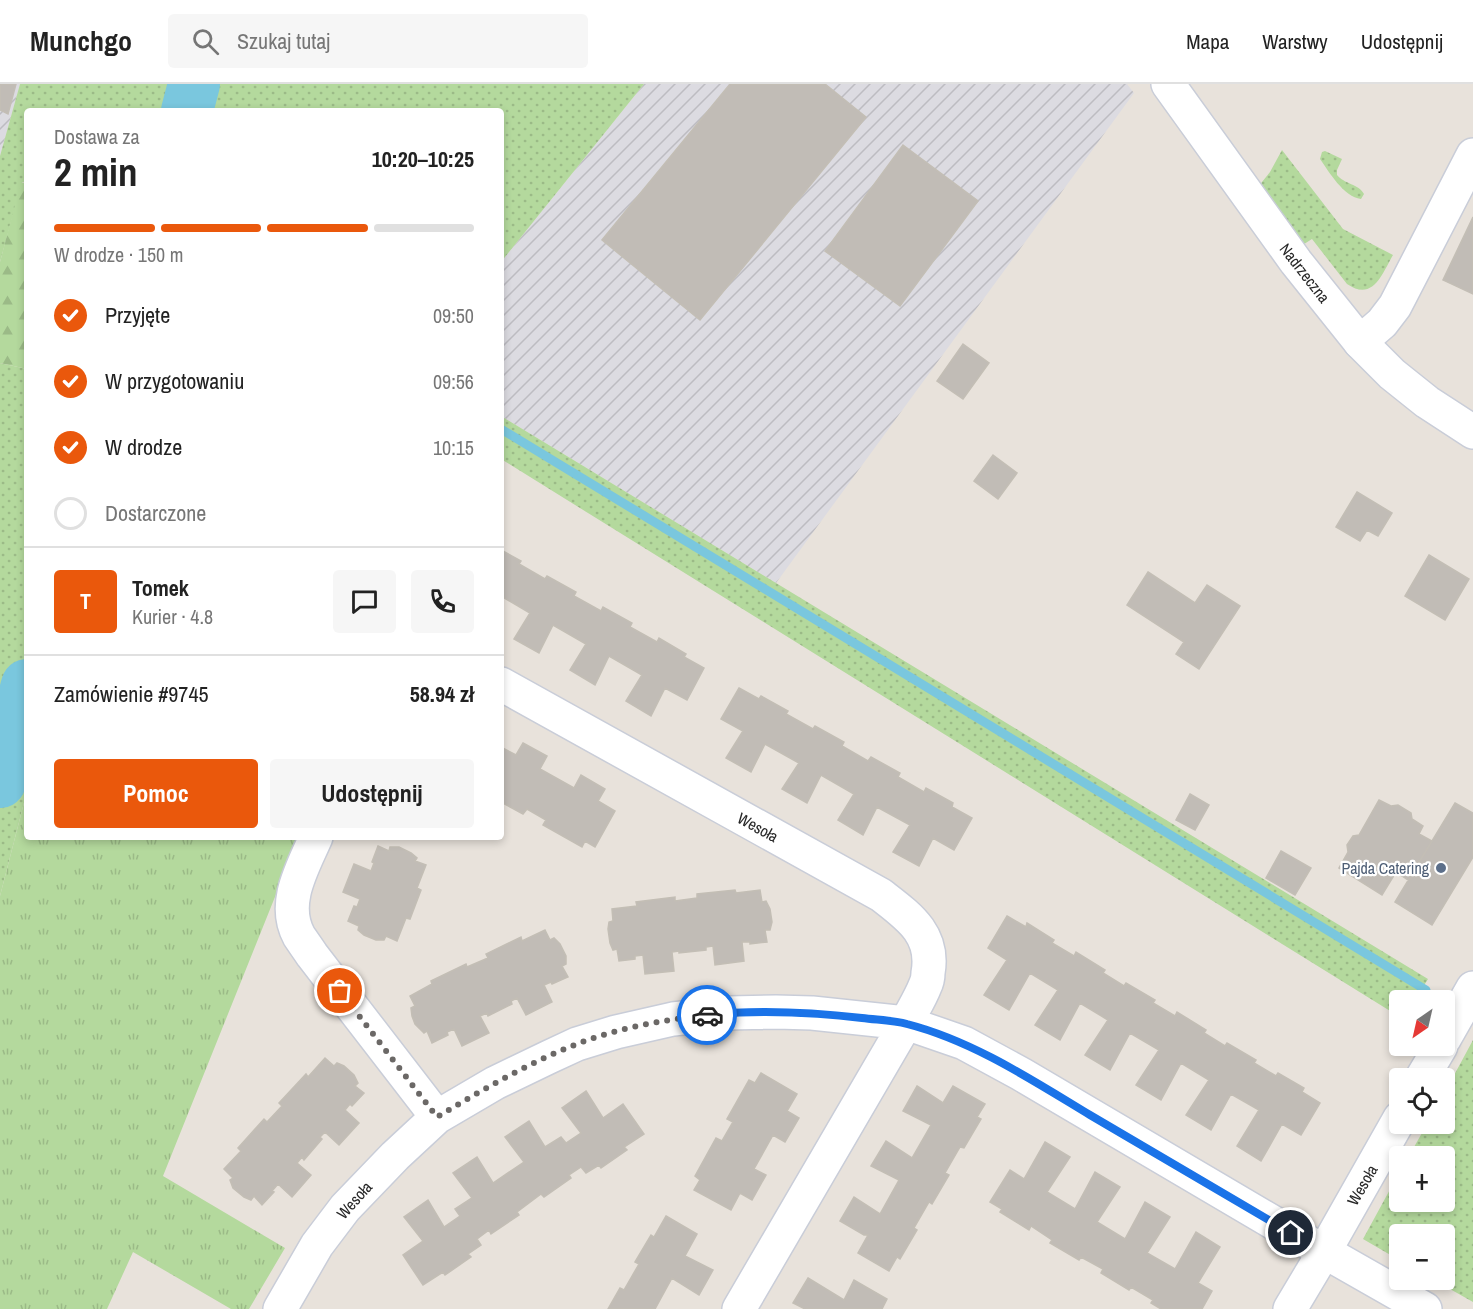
<!DOCTYPE html>
<html lang="pl">
<meta charset="utf-8">
<style>
:root{--surface:#fff;--page:#f6f6f6;--text:#222;--muted:#767676;--line:#e0e0e0;--accent:#ea580c}
body{margin:0;font-family:"Archivo Narrow",sans-serif;background:var(--page);color:var(--text);height:100vh;display:flex;flex-direction:column;font-size:22px;white-space:nowrap}
*{box-sizing:border-box;margin:0}
p{font-size:20px;color:var(--muted)}
.icon{flex:none;width:33px;height:33px;fill:none;stroke:currentColor;stroke-width:2;stroke-linecap:round;stroke-linejoin:round}
.map{position:relative;flex:1;overflow:hidden}
.panel{position:absolute;left:24px;top:24px;width:480px;height:732px;display:flex;flex-direction:column;background:var(--surface);border-radius:6px;box-shadow:0 3px 9px #0003}
.panel>*{flex:none}
.needle{width:39px;rotate:214deg}
.tools{position:absolute;left:1389px;top:906px;display:grid;gap:12px}
.tools a{display:grid;place-items:center;width:66px;height:66px;border-radius:6px;background:var(--surface);box-shadow:0 3px 9px #0003;font-size:30px}
.pin{position:absolute;display:grid;place-items:center;width:51px;height:51px;color:#fff;margin:-26px;border:3px solid #fff;border-radius:50%;box-shadow:0 2px 6px #0007}
.courier{position:absolute;display:grid;place-items:center;width:60px;height:60px;margin:-30px;border:4px solid #1a73e8;border-radius:50%;background:#fff;color:#222;box-shadow:0 2px 8px #0007}
.headline em{font-style:normal;font-weight:700}
.headline div{display:flex;flex-direction:column-reverse}
.headline{display:flex;align-items:center;justify-content:space-between;height:102px;padding:0 30px}
h1{font-size:39px;font-weight:700;line-height:45px}
.bar{display:grid;grid-template-columns:repeat(4,1fr);gap:9px 6px;align-content:center;height:72px;padding:0 30px}
.bar i{height:8px;border-radius:4px;background:var(--line)}
.bar .active{background:var(--accent)}
.bar p{grid-column:span 4}
.line{display:flex;align-items:center;gap:15px;padding:0 30px;border-top:2px solid var(--line)}
.line div{flex:1}
.round{display:grid;place-items:center;flex:none;width:63px;height:63px;border-radius:6px;background:var(--page)}
ol{padding:0 30px;list-style:none}
li{display:flex;align-items:center;gap:18px;height:66px}
li p{margin-inline-start:auto}
li .icon{padding:6px;border-radius:50%;background:var(--accent);color:#fff;stroke-width:4}
li:last-child{color:var(--muted)}
li i{width:33px;height:33px;border:3px solid var(--line);border-radius:50%}
.button{display:flex;gap:12px;margin-top:auto;padding:12px 30px}
.button a{flex:1;height:69px;border-radius:6px;background:var(--accent);color:#fff;font-size:24px;font-weight:700;line-height:69px;text-align:center}
.button a+a{background:var(--page);color:var(--text)}
header{display:flex;align-items:center;gap:36px;box-sizing:border-box;height:84px;padding:0 30px;background:var(--surface);border-bottom:2px solid var(--line)}
header strong{font-size:28px}
nav{display:flex;gap:33px;margin-inline-start:auto;font-size:21px}
.search{width:420px;height:54px;background:var(--page);display:flex;align-items:center;gap:15px;box-sizing:border-box;padding:0 21px;border-radius:6px;color:var(--muted);font-size:22px}
.map>svg:first-child{display:block}
.industrial{fill:url(#industrial-furrows)}
.grass{fill:url(#grass-dots)}
.forest{fill:url(#forest-firs)}
.park{fill:url(#park-tufts)}
.lines{fill:none;stroke-linecap:round;stroke-linejoin:round}
.stream{stroke:#7ac7de;stroke-width:9}
.river{stroke:#7ac7de;stroke-width:52}
.building{fill:#c1bcb6;stroke:#c3beb5;stroke-width:1.5}
.street-casing{stroke:#c9cdd8;stroke-width:36}
.secondary-casing{stroke:#c9cdd8;stroke-width:36}
.street{stroke:#fff;stroke-width:33}
.secondary{stroke:#fff;stroke-width:33}
.done{stroke:#6b6866;stroke-width:6;stroke-dasharray:0 10.8}
.route{stroke:#1a73e8;stroke-width:8}
.service-dot{fill:#5c6f8a;stroke:#fff;stroke-width:2}
.labels{text-anchor:middle;stroke-width:4.5;stroke-linejoin:round;paint-order:stroke}
.street-label{font-size:16px;fill:#272727;stroke:#fff}
.service-label{font-size:16px;fill:#4e5e75;stroke:#fff;text-anchor:end}
</style>
<header>
<strong>Munchgo</strong>
<div class="search"><svg class="icon" aria-label="search" viewBox="0 0 24 24"><circle cx="10" cy="10" r="6"/><path d="M15 15l6 6"/></svg>Szukaj tutaj</div>
<nav><a>Mapa</a><a>Warstwy</a><a>Udostępnij</a></nav>
</header>
<div class="map">
<svg width="1473" height="1225" viewBox="0 0 1473 1225">
<defs>
<pattern id="industrial-furrows" width="10" height="10" patternUnits="userSpaceOnUse" patternTransform="scale(1.5)"><rect width="10" height="10" fill="#dcdbe1"/><path d="M-1 1l2-2M0 10L10 0M9 11l2-2" fill="none" stroke="#bdbcc1"/></pattern>
<pattern id="grass-dots" width="8" height="8" patternUnits="userSpaceOnUse" patternTransform="scale(1.5)"><rect width="8" height="8" fill="#b4d99d"/><path d="M2 2h.1M6 6h.1" fill="none" stroke="#9bba87" stroke-width="1.8" stroke-linecap="round"/></pattern>
<pattern id="forest-firs" width="22" height="20" patternUnits="userSpaceOnUse" patternTransform="scale(1.5)"><rect width="22" height="20" fill="#b4d99d"/><path d="M5 1l3.5 6h-7zM16 11l3.5 6h-7z" fill="#9bba87"/></pattern>
<pattern id="park-tufts" width="24" height="20" patternUnits="userSpaceOnUse" patternTransform="scale(1.5)"><rect width="24" height="20" fill="#b4d99d"/><path d="M3 7l-1-3M5 7V3M7 7l1-3M15 17l-1-3M17 17v-4M19 17l1-3" fill="none" stroke="#9bba87"/></pattern>
</defs>
<rect width="100%" height="100%" fill="#e8e2db"/>
<path class="industrial" d="M0,0h20l-20,72z
M644,0h483l7,9 -358,490 -275,-167v-154z"/>
<path class="grass" d="M20,0h624l-143,178v-151h-474v72l-5,-1 -22,80v-106z
M1282,66l61,79 50,26c-11,19 -20,47 -46,29l-35,-45 -11,7 -43,-59 12,-15z
M1325,67l17,8 -5,11v5c7,9 22,9 27,19l-3,5c-17,-2 -32,-27 -41,-40l2,-7z
M0,279l27,6v422l-27,105z
M501,332l927,563 -13,21h-15l-1,16 -4,-2 -894,-555z
M1473,956v262l-39,-22h10v-46h-44l-1,26 -36,-21 36,-66 1,29h44v-46h-35l18,-32h17l1,-32z"/>
<path class="forest" d="M21,98l6,2v185l-27,-6v-101z"/>
<path class="park" d="M27,707v46h272l-136,339 122,72 -36,61h-18l-98,-57 -26,57h-107v-413z"/>
<g class="lines">
<path class="stream" d="M501,345l925,561"/>
<path class="river" d="M187,27l7,-27
M0,698l27,-97"/>
</g>
<path class="building" d="M0,0h16l-8,30 -8,-4z
M730,0h95l41,33 -166,203 -98,-80z
M903,61l75,56 -78,105 -75,-55z
M1473,133v77l-30,-14z
M963,260l26,19 -26,36 -26,-18z
M993,371l24,18 -19,26 -24,-18z
M1357,408l35,21 -14,23 -11,-6 -7,11 -24,-14z
M501,466l20,11 -2,3 26,15 2,-3 29,16 -2,4 27,15 2,-4 29,16 -2,4 27,15 2,-4 27,16 -2,3 20,11 -17,32 -22,-12 -14,28 -25,-15 16,-26 -33,-19 -14,29 -25,-15 16,-26 -33,-19 -14,28 -25,-14 16,-26 -29,-17z
M1429,471l40,24 -24,41 -40,-24z
M1148,488l47,31 12,-18 33,21 -41,63 -23,-15 8,-12 -57,-37z
M739,604l20,11 2,-3 27,15 -2,3 27,15 2,-3 29,16 -2,4 26,15 3,-4 29,16 -2,4 26,15 2,-4 27,15 -1,4 20,11 -18,32 -21,-12 -14,28 -26,-14 17,-27 -33,-18 -14,28 -25,-15 16,-26 -33,-19 -14,28 -25,-14 17,-26 -34,-19 -14,28 -25,-14 17,-27 -22,-12z
M523,659l24,13 -7,13 34,19 7,-13 24,14 -7,12 17,10 -20,36 -10,-6 -3,6 -39,-22 3,-5 -19,-11 -4,5 -22,-12v-55l15,8z
M1190,710l19,11 -14,25 -19,-10z
M1379,716l12,6 7,-1 13,8 1,6 11,7 -4,8 13,7 -24,39 -12,-8 -14,23 -43,-27 9,-16 -1,-7 6,-9 6,-1z
M1455,719l18,10v44l-41,68 -37,-23z
M378,762l11,5 1,-4h9l12,6 6,5 -2,3 11,4 -9,23 4,2 -11,29 -4,-1 -9,23 -11,-5 -2,4h-8l-12,-5 -6,-5 1,-4 -11,-5 6,-15 3,1 3,-8 -17,-7 11,-28 17,7 3,-8 -2,-1z
M1281,767l30,17 -16,27 -29,-17z
M735,806l1,3 24,-3 2,12 4,-1 4,8 2,13 -2,8h-5l2,12 -17,2v-2h-8l2,19 -29,4 -2,-19 -7,1v3l-27,3v-2l-7,1 2,19 -29,3 -2,-19 -8,1v3l-16,2 -2,-12 -4,1 -3,-7 -2,-14 1,-7 4,-1 -1,-12 25,-3 -1,-4 39,-5v4l22,-3v-4z
M1007,832l19,11 1,-4 27,17 -2,3 22,13 2,-4 29,18 -2,3 21,13 2,-3 29,17 -2,3 22,13 2,-4 29,18 -2,3 21,13 2,-3 29,17 -2,3 22,13 2,-3 26,15 -2,4 18,11 -19,32 -19,-11 -21,37 -24,-15 22,-36 -28,-16 -20,36 -25,-15 23,-35 -28,-17 -20,37 -25,-15 23,-35 -29,-17 -20,37 -25,-15 23,-35 -28,-17 -20,37 -25,-15 23,-35 -28,-17 -21,37 -25,-15 23,-35 -19,-12z
M545,846l5,10 4,-2 6,6 6,12v8l-4,2 6,11 -16,7 -1,-2 -7,3 8,17 -26,13 -9,-17 -6,3 1,3 -24,12 -1,-3 -7,3 9,17 -27,13 -8,-17 -7,3 1,3 -16,8 -5,-12 -3,2 -9,-9 -3,-8 -1,-8 4,-2 -5,-10 22,-12 -1,-3 35,-17 1,3 21,-9 -2,-4 35,-17 1,4z
M325,974l9,8 3,-3 7,3 10,9 4,8 -3,3 9,7 -12,13 -2,-2 -5,6 14,13 -20,22 -14,-13 -5,5 2,2 -18,21 -2,-3 -5,6 14,12 -19,22 -14,-13 -6,7 2,1 -12,13 -8,-9 -3,4 -7,-3 -11,-9 -3,-8 3,-2 -9,-9 17,-18 -3,-3 26,-29 3,3 15,-16 -3,-3 27,-29 2,3z
M761,989l36,21 -10,17 12,7 -14,24 -12,-7 -19,34 12,6 -14,25 -12,-7 -9,17 -37,-20 6,-10 -5,-4 21,-38 6,3 11,-19 -6,-3 22,-39 6,3z
M917,1002l26,17 10,-17 32,18 -8,13 4,2 -17,29 -4,-1 -15,26 4,2 -17,29 -3,-2 -15,26 3,2 -17,29 -3,-2 -8,14 -31,-18 10,-18h-4l-24,-14 14,-24 26,17 19,-34 -28,-14 15,-25 26,17 19,-33 -28,-14z
M586,1007l17,27 20,-14 21,30 -20,13 3,3 -26,18 -2,-3 -13,8 -5,-6 -12,8 2,3 -27,19 -3,-3 -24,18 2,3 -28,19 -2,-4 -12,9 4,6 -13,9 3,3 -26,18 -2,-3 -20,13 -20,-30 20,-14 -19,-24 24,-17 16,27 16,-11 -5,-7 17,-11 -19,-25 24,-16 16,26 31,-21 -19,-25 24,-16 16,26 16,-10 5,6 15,-10 -19,-25z
M1045,1058l25,15 -23,35 28,17 20,-37 25,15 -23,35 28,17 20,-37 25,15 -23,36 28,16 21,-37 24,15 -22,36 14,8 -10,18h-41l-10,-6 2,-3 -22,-13 -2,3 -28,-17 2,-4 -22,-12 -2,3 -29,-17 2,-3 -21,-14 -2,4 -29,-18 2,-3 -12,-7 20,-32 14,9z
M666,1132l31,18 -12,22 28,14 -14,25 -27,-17 -17,31h-47l12,-21 4,2 15,-26 -4,-2 16,-27 3,2z
M808,1194l36,22 10,-20 33,19 -5,10h-77l-12,-6z"/>
<g class="lines">
<defs>
<path id="street" d="M1360,258l22,-19 13,-17 78,-151
M501,600l380,211c27,21 54,39 47,78 0,4 -1,9 -3,13 -5,13 -13,25 -19,37l-167,286
M316,753c-13,30 -35,66 -17,99 4,6 9,13 13,19l125,162
M280,1225l37,-64 28,-37 50,-52 42,-39 58,-34 54,-26 28,-13 39,-12 57,-13 56,-6 47,-1 36,1 94,10 58,20 57,31 253,149 151,86"/>
<path id="secondary" d="M1168,0l128,178 64,80 32,32 35,28 46,30
M1444,955l29,-51
M1422,994l19,-32
M1290,1225l34,-57 76,-134"/>
</defs>
<use href="#street" class="street-casing"/>
<use href="#secondary" class="secondary-casing"/>
<use href="#street" class="street"/>
<use href="#secondary" class="secondary"/>
</g>
<g class="lines">
<path class="done" d="M340,907l97,126c45,-27 91,-54 140,-73 41,-16 86,-24 130,-29"/>
<path class="route" d="M707,931c52,-6 103,-3 155,3 15,2 31,2 45,6 66,17 125,56 183,91 67,39 134,79 201,118"/>
</g>
<circle class="service-dot" cx="1441" cy="784" r="6"/>
<g class="labels">
<g class="street-label">
<text transform="translate(1305 189) rotate(52)" y="6">Nadrzeczna</text>
<text transform="translate(758 743) rotate(29)" y="6">Wesoła</text>
<text transform="translate(1362 1101) rotate(-60)" y="6">Wesoła</text>
<text transform="translate(354 1116) rotate(-48)" y="6">Wesoła</text>
</g>
<g class="service-label">
<text x="1429" y="790">Pajda Catering</text>
</g>
</g>
</svg>
<div class="tools">
<a><svg class="needle" viewBox="-14 -14 28 28"><path d="M0-13l5 13h-10z" fill="#e53935"/><path d="M0 13l5-13h-10z" fill="#767676"/></svg></a>
<a><svg class="icon" aria-label="locate" viewBox="0 0 24 24"><circle cx="12" cy="12" r="6"/><path d="M12 2v4M12 18v4M2 12h4M18 12h4"/></svg></a>
<a>+</a>
<a>−</a>
</div>
<div class="pin" style="left:340px;top:907px;background:#ea580c"><svg class="icon" aria-label="bag" viewBox="0 0 24 24"><path d="M5 8h14l-1 12H6zM9 8a3 3 0 0 1 6 0"/></svg></div>
<div class="pin" style="left:1291px;top:1149px;background:#1f2937"><svg class="icon" aria-label="home" viewBox="0 0 24 24"><path d="M3 11l9-7 9 7M6 9v11h12V9"/></svg></div>
<div class="courier" style="left:707px;top:931px"><svg class="icon" aria-label="car" viewBox="0 0 24 24"><path d="M5 17H2v-5l4-1 3-4h7l3 4 3 1v5h-3M9 17h6M6 11h13"/><circle cx="7" cy="17" r="2"/><circle cx="17" cy="17" r="2"/></svg></div>
<section class="panel">
<div class="headline"><div><h1>2 min</h1><p>Dostawa za</p></div><em>10:20–10:25</em></div>
<div class="bar"><i class="active"></i><i class="active"></i><i class="active"></i><i></i><p>W drodze · 150 m</p></div>
<ol>
<li><svg class="icon" aria-label="check" viewBox="0 0 24 24"><path d="M5 12l5 5 9-10"/></svg>Przyjęte<p>09:50</p></li>
<li><svg class="icon" aria-label="check" viewBox="0 0 24 24"><path d="M5 12l5 5 9-10"/></svg>W przygotowaniu<p>09:56</p></li>
<li><svg class="icon" aria-label="check" viewBox="0 0 24 24"><path d="M5 12l5 5 9-10"/></svg>W drodze<p>10:15</p></li>
<li><i></i>Dostarczone</li>
</ol>
<div class="line" style="height:108px"><b class="round" style="background:var(--accent);color:#fff">T</b><div><b>Tomek</b><p>Kurier · 4.8</p></div><a class="round"><svg class="icon" aria-label="chat" viewBox="0 0 24 24"><path d="M4 5h16v11H9l-5 4z"/></svg></a><a class="round"><svg class="icon" aria-label="phone" viewBox="0 0 24 24"><path d="M5 4h4l2 5-3 2q2 4 5 5l2-3 5 2v4C11 20 4 13 5 4z"/></svg></a></div>
<div class="line" style="height:78px"><div>Zamówienie #9745</div><b>58.94 zł</b></div>
<div class="button"><a>Pomoc</a><a>Udostępnij</a></div>
</section>
</div>
